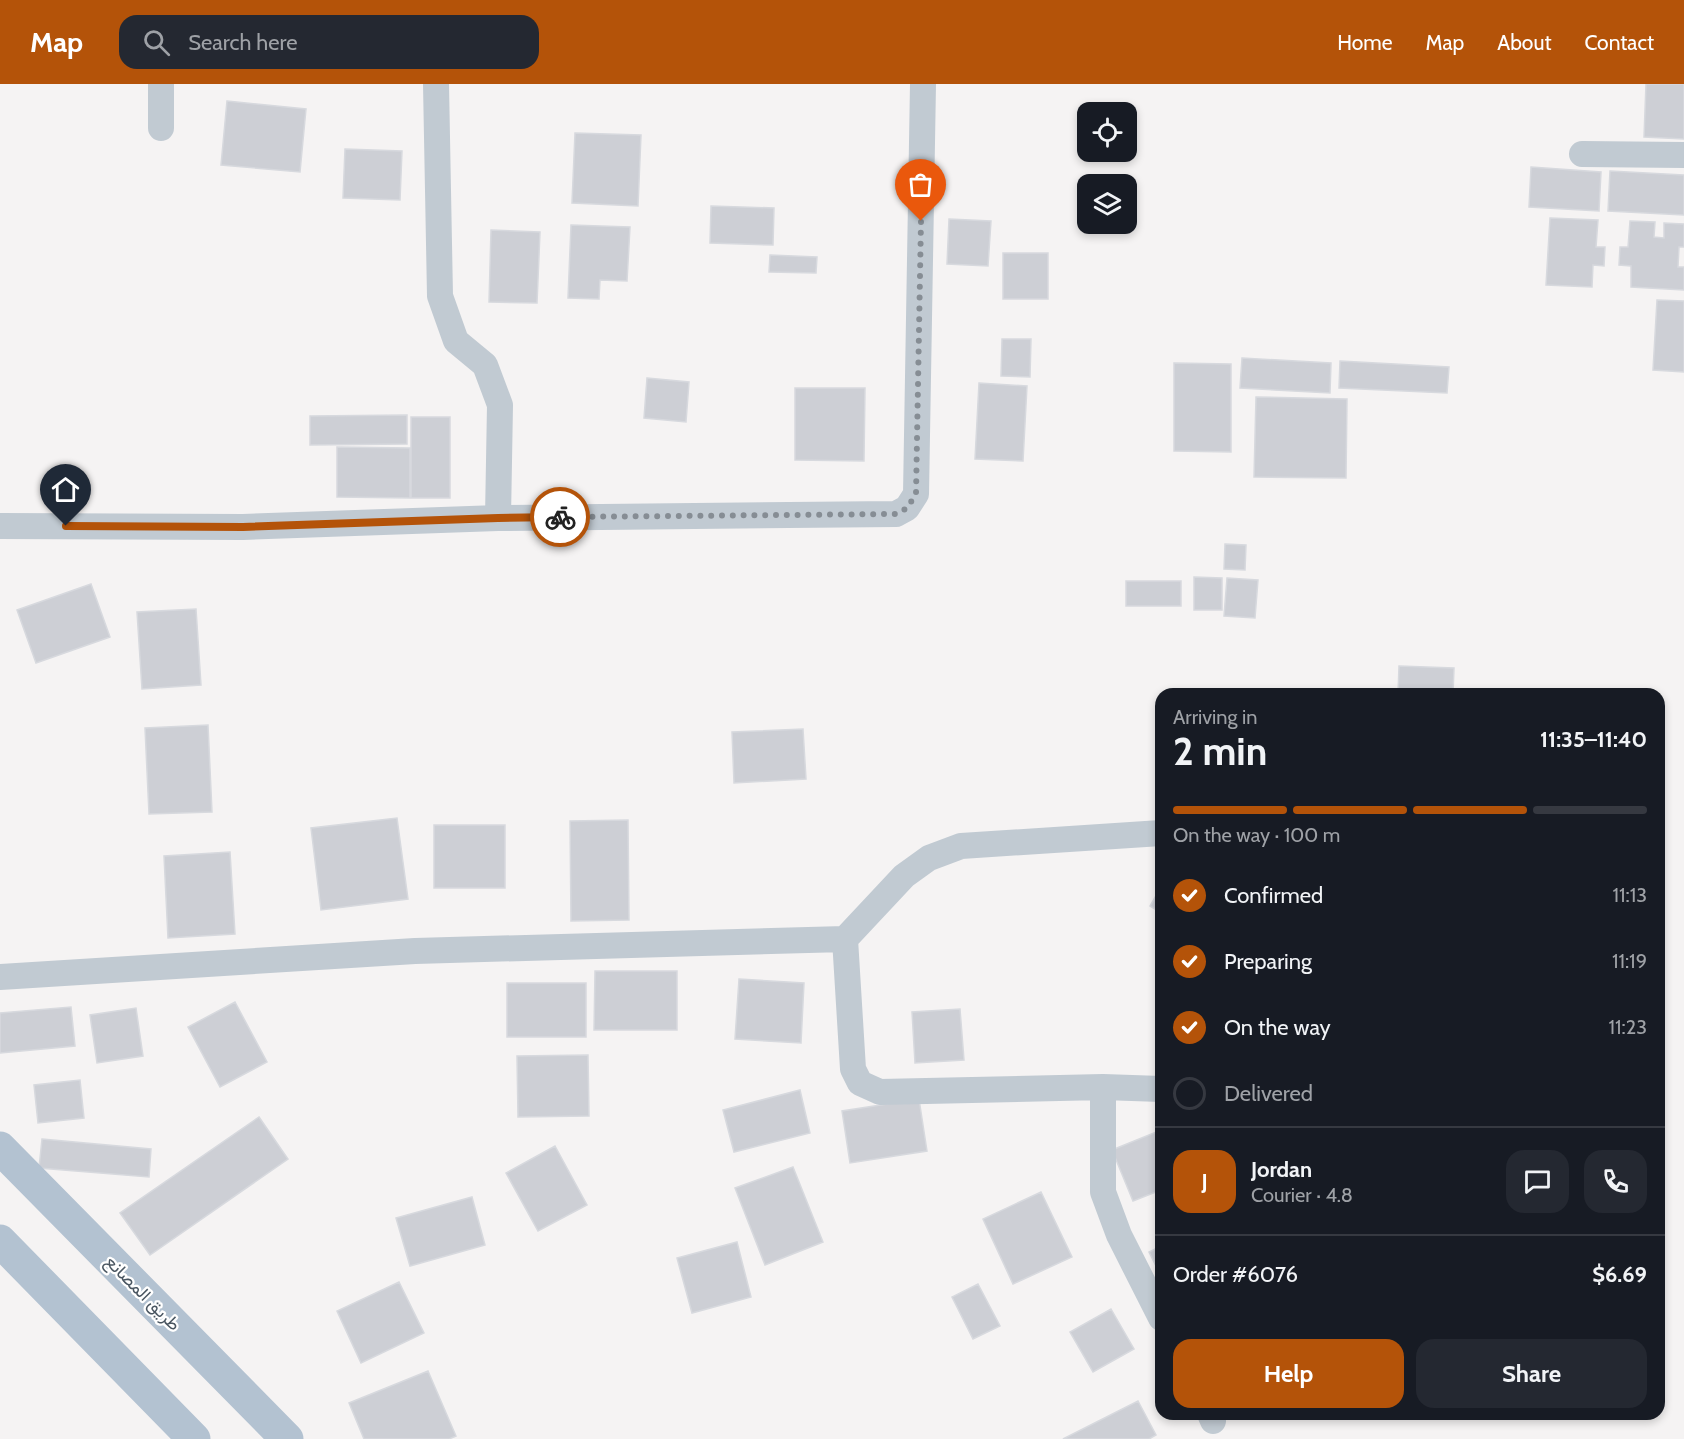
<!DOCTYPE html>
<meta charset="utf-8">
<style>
:root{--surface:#171b24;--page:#242831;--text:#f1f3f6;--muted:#9ea1a6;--line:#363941;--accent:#b45309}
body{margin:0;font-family:Cabin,Vazirmatn,sans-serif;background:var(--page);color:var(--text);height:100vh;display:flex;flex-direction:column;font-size:22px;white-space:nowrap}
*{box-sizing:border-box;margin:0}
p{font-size:20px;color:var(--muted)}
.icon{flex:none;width:33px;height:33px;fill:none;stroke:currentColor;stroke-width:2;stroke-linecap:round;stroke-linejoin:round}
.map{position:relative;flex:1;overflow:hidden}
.panel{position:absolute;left:1155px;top:604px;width:510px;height:732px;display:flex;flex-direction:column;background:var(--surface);border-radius:18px;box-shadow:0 3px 9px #0003}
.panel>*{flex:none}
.buttons{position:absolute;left:1077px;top:18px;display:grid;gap:12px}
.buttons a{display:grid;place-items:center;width:60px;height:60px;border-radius:12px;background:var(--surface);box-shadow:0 3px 9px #0003;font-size:30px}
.pin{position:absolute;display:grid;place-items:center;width:51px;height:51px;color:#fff;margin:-62px -26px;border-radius:50% 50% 50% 0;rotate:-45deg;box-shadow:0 0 6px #0007}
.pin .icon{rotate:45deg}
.courier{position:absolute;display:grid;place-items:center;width:60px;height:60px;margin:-30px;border:4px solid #b45309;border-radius:50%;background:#fff;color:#222;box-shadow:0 2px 8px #0007}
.summary em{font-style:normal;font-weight:800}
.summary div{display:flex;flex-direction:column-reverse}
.summary{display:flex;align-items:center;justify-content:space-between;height:102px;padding:0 18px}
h1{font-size:39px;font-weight:800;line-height:45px}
.bar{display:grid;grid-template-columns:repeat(4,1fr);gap:9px 6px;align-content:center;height:72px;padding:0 18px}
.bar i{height:8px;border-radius:4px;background:var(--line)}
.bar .current{background:var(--accent)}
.bar p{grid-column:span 4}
.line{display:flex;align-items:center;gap:15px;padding:0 18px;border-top:2px solid var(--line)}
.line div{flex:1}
.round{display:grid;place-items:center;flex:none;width:63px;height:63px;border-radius:18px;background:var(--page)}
ol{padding:0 18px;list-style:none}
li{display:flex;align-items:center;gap:18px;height:66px}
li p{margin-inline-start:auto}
li .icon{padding:6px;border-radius:50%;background:var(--accent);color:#fff;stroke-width:4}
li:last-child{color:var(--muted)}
li i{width:33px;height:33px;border:3px solid var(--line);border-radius:50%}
.primary-button{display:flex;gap:12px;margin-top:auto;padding:12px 18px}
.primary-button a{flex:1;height:69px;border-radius:18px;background:var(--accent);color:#fff;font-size:24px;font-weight:800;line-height:69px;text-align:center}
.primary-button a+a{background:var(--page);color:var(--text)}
header{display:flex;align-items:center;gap:36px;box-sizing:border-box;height:84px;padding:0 30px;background:var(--accent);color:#fff}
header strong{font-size:28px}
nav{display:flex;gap:33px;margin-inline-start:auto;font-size:21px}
.search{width:420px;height:54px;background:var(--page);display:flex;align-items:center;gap:15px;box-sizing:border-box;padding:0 21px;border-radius:18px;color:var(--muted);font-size:22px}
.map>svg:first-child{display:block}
.building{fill:#cdcfd5;stroke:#d7d9de;stroke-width:1.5}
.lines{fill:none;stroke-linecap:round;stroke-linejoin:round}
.minor{stroke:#c1cad2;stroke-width:26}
.primary{stroke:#b3c2d1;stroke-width:33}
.done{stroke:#868d94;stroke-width:6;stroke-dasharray:0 10.8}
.route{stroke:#b45309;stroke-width:8}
.labels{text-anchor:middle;stroke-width:4.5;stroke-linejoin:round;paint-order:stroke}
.street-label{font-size:18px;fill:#4a5661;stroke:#fff}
</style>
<header>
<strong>Map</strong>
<div class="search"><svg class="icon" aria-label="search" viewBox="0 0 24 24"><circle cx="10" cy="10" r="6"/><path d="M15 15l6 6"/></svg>Search here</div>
<nav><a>Home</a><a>Map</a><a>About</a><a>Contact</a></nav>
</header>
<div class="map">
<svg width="1684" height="1355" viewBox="0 0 1684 1355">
<rect width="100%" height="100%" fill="#f5f3f3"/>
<path class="building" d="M1646,0h38v55l-40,-2z
M227,17l79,8 -6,63 -79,-7z
M575,49l66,2 -3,71 -66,-3z
M345,65l57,2 -2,49 -57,-2z
M1531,83l70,5 -2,39 -70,-4z
M1610,87l74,4v40l-76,-4z
M711,122l63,2 -1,37 -63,-2z
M1550,134l48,2 -2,27h9l-1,19 -11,-1 -1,22 -46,-2z
M949,135l42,2 -3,45 -41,-2z
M1630,137l25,1 -1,15 10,1v-15l20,1v23h-5l-1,20h6v23l-53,-3v-21l-12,-1 1,-18h8z
M571,141l59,2 -3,54 -27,-1 -1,19 -31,-1z
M491,146l49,2 -3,71 -48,-1z
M1003,169h45v46h-45z
M770,171l47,2 -1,16 -47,-1z
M1657,216l27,1v71l-31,-2z
M1002,255h29l-1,38 -29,-1z
M1242,274l89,5 -1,30 -90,-5z
M1340,277l109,6 -2,26 -108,-5z
M1174,279l57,1v88l-57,-1z
M647,294l42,4 -3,40 -42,-4z
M979,299l48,3 -4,75 -48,-2z
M795,304h70l-1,73 -69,-1z
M1256,313l91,2 -1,79 -92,-1z
M407,331v29l-97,1v-29z
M411,333h39v81h-39z
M337,363l73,1v50l-73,-1z
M1225,460l21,1 -1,25 -21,-1z
M1194,493l28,1v32h-28z
M1227,494l31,2 -3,38 -31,-2z
M1126,497h55v25h-55z
M91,500l19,53 -74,26 -19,-53z
M196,525l5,76 -59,4 -5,-77z
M1399,582l55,2 -1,26h-55z
M208,641l4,87 -63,2 -4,-86z
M803,645l3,50 -72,4 -2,-51z
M397,734l11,81 -87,11 -10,-82z
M628,736l1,100 -58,1 -1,-100z
M434,741h71v63h-71z
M230,768l5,82 -67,4 -4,-82z
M1161,803v26l-11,-7z
M595,887h82v59h-83z
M739,895l65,4 -3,60 -66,-4z
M507,899h79v54h-79z
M235,918l32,60 -47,25 -32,-60z
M71,923l4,39 -75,7v-40z
M136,924l7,48 -46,7 -7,-48z
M960,925l4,51 -49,3 -3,-51z
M588,971l1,61 -71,1 -1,-61z
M80,996l4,38 -46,5 -4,-38z
M800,1006l10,43 -76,19 -11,-42z
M919,1015l8,52 -77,12 -8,-52z
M259,1033l29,42 -138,96 -30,-42z
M1161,1046v60l-28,11 -21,-51z
M42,1055l109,10 -2,28 -110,-9z
M555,1062l32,59 -49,26 -32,-58z
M793,1083l30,75 -58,23 -30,-77z
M1041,1108l31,65 -59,27 -30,-65z
M472,1113l13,48 -75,21 -14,-48z
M737,1158l14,55 -59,16 -15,-55z
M1161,1162v30l-12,-24z
M399,1198l25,51 -63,30 -24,-52z
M978,1200l22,42 -27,13 -21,-42z
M1111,1225l23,40 -41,23 -23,-40z
M428,1287l28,65 -7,3h-85l-15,-36z
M1138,1317l18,34 -7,4h-86z"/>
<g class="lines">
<path class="minor" d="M161,0v44
M436,0l4,212 16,45 29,24 15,40 -2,113
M1582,70l102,1
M0,442l243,1 255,-9 398,-4 11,-6 9,-14 7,-410
M1161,749l-200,13 -32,12 -25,18 -59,63 8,130 7,14 20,9 223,-5 58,2
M0,893l415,-26 430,-12
M1103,1003v105l16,43 42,83
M1210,1330l3,7"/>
<path class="primary" d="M0,1064l287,291
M0,1157l194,198"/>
</g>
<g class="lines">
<path class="done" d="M560,433l336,-3 11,-6 9,-14 5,-273"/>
<path class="route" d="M66,442l177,1 255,-9 62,-1"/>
</g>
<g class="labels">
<g class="street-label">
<text transform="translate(143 1209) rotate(45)" y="6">طريق المصانع</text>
</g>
</g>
</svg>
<div class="buttons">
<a><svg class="icon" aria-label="locate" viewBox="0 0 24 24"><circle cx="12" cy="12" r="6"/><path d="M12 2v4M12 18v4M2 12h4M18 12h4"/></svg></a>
<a><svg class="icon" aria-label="layers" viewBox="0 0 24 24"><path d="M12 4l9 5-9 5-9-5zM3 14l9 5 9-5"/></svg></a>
</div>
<div class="pin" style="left:921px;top:137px;background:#ea580c"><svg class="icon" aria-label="bag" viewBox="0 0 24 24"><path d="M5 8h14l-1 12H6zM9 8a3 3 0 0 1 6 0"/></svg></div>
<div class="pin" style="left:66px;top:442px;background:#1f2937"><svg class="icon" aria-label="home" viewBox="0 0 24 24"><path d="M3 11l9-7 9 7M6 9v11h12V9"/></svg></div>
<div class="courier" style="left:560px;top:433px"><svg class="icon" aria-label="bike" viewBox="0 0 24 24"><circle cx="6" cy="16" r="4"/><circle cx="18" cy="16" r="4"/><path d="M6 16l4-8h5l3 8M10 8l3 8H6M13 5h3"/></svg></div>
<section class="panel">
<div class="summary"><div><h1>2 min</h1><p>Arriving in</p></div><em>11:35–11:40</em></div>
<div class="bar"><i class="current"></i><i class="current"></i><i class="current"></i><i></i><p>On the way · 100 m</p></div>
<ol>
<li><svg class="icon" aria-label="check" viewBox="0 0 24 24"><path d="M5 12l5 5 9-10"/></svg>Confirmed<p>11:13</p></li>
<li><svg class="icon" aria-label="check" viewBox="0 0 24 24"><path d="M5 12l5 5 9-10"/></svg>Preparing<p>11:19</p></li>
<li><svg class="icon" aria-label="check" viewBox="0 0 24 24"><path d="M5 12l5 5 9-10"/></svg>On the way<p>11:23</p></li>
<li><i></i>Delivered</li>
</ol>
<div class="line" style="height:108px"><b class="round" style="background:var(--accent);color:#fff">J</b><div><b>Jordan</b><p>Courier · 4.8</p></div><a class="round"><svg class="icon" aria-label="chat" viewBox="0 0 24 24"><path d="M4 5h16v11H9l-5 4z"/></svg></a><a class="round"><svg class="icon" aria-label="phone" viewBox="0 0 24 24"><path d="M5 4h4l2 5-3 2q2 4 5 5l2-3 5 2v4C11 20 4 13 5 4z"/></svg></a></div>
<div class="line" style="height:78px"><div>Order #6076</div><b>$6.69</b></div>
<div class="primary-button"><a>Help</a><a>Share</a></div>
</section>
</div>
